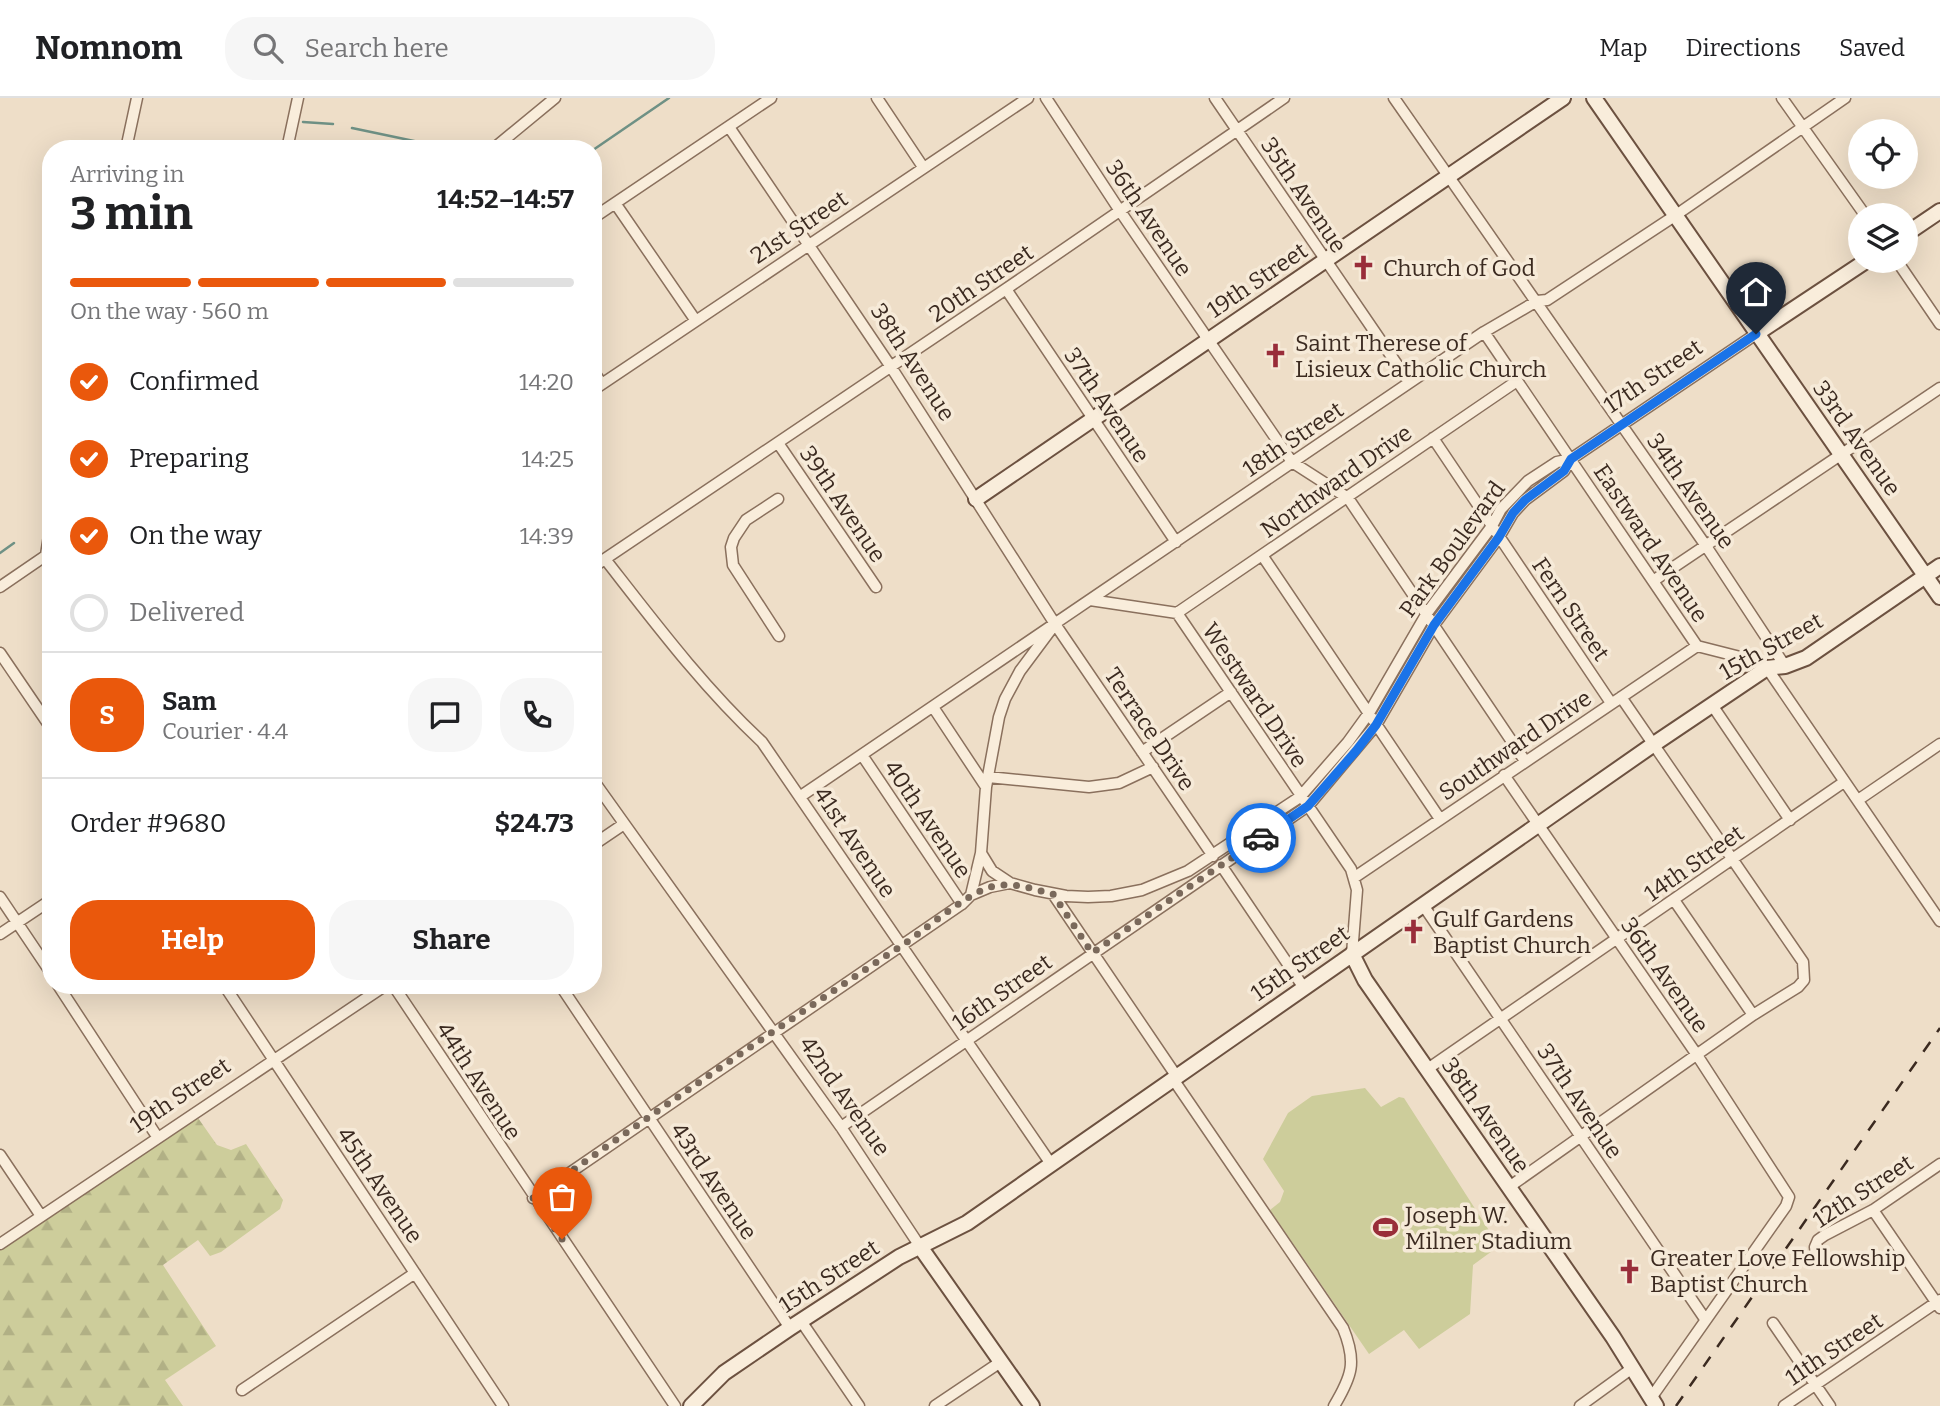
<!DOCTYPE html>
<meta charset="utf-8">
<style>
:root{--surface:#fff;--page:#f6f6f6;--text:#202124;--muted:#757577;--line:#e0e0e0;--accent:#ea580c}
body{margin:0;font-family:Bitter,serif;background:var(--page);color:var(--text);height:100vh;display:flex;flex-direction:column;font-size:26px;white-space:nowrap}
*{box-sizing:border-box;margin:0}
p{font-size:23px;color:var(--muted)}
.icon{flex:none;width:38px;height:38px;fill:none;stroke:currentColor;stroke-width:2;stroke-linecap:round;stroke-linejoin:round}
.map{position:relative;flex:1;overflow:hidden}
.panel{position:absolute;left:42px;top:42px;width:560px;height:854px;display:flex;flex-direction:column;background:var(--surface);border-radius:28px;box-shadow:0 7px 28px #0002}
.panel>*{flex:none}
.buttons{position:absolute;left:1848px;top:21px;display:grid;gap:14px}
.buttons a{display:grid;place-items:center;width:70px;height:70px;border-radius:50%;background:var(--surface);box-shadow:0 7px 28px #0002;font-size:35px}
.pin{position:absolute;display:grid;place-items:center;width:60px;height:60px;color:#fff;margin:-72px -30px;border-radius:50% 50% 50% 0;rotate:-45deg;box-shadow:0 0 7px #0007}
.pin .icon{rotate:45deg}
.courier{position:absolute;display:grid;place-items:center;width:70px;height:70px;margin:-35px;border:5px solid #1a73e8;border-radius:50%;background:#fff;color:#222;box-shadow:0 2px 9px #0007}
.summary em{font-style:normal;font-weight:700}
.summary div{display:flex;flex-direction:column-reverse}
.summary{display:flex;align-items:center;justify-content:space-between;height:119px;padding:0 28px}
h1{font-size:46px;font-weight:700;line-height:52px}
.bar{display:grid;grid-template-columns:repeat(4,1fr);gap:10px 7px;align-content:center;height:84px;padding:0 28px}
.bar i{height:9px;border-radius:5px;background:var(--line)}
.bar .active{background:var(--accent)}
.bar p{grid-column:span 4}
.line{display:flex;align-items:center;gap:18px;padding:0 28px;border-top:2px solid var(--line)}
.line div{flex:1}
.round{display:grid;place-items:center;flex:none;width:74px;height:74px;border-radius:28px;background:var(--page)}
ol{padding:0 28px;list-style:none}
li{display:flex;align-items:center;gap:21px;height:77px}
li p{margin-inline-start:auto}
li .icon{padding:7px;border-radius:50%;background:var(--accent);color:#fff;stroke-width:4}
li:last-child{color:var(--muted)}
li i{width:38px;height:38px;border:4px solid var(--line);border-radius:50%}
.button{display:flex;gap:14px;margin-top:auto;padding:14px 28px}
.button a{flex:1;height:80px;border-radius:28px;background:var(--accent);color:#fff;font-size:28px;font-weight:700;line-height:80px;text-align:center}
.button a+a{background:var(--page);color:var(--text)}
header{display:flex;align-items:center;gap:42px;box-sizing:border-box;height:98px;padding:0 35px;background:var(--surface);border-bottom:2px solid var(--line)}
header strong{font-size:33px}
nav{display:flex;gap:38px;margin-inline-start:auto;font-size:24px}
.search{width:490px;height:63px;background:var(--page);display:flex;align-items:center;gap:18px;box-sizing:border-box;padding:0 24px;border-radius:28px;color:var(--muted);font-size:26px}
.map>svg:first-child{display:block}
.forest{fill:url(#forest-firs)}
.garden{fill:#cdcd9b}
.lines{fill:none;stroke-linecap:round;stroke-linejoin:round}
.stream{stroke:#6f9185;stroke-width:2.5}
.street-casing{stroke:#8a705d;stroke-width:13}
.secondary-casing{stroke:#6c5140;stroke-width:18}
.street{stroke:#f9eddb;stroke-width:10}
.secondary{stroke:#f9eddb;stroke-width:14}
.rail{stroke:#3b2a20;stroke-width:2.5;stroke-dasharray:12 12;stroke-linecap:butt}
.done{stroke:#7a695b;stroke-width:7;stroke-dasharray:0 12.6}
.route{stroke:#1a73e8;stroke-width:9}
.labels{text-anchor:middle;stroke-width:7;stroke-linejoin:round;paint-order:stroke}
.street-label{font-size:23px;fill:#3b2a20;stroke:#f6ead8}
.poi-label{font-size:23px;fill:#3b2a20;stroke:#f6ead8;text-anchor:start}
</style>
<header>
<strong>Nomnom</strong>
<div class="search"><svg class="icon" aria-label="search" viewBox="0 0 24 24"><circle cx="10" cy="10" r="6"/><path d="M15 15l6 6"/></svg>Search here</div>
<nav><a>Map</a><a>Directions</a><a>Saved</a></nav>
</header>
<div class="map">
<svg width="1940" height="1308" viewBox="0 0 1940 1308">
<defs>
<pattern id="forest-firs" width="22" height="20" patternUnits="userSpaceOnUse" patternTransform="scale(1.75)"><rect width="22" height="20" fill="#cdcd9b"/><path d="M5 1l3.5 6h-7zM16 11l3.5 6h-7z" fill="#b1b085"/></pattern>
</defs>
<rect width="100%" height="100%" fill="#eedec8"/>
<path class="forest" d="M198,1020l19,27 14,5 15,-6 37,56 -3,9 -59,43 -11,4 -12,-16 -35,25 53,81 -51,34 18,26h-183v-156z"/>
<path class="garden" d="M1365,990l16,19 18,-10 5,1 95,148 -26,19 -3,49 -51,35 -15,-19 -35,24 -99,-144 10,-8 4,-11 -21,-32 25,-46 24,-17z"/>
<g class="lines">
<path class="stream" d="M303,24l30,2
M352,30l81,17 12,-2 3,6
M593,52l76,-52
M0,455l14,-10"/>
<defs>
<path id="street" d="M877,0l46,69
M1046,0l74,113 172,251 56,36 177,263
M1215,0l194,284
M1394,0l312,448 79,120
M1782,0l83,117
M729,29l162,240 164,257 158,232
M126,51l11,-51
M287,51l11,-51
M493,51l62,-51
M615,105l81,118
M593,120l178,-120
M1897,163l43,63
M1006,191l170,253
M1484,234l213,314 55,14 15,8 173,253
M593,273l9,13
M593,292l435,-292
M1433,340l178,265
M778,345l98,144
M778,401l-32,21 -12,18 -3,9 2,18 46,71
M46,457l5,-32
M1262,457l178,264
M605,461c50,64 98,128 157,183l289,422
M593,469l413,-278 278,-191
M1653,483l287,-193
M0,489l51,-35
M1090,502l87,13 174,256 6,21 -5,64
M1177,515l340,-232
M1055,526l-35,47 -15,28 -6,18 -13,70 -5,66 11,18 18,12 25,7 31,6 22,1 23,-1 31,-6 46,-19 112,-74 48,-55 21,-29 58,-100 65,-87 9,-17 27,-28 29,-19 14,-3 185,-125
M0,555l51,75
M1712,607l78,115
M933,609l53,80
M1142,654l89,-60
M862,657l100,149
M1504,677l193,280 92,142 -3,9 -135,192
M988,679l101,10 30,-4 34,-16
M593,682l248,347 80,121
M801,698l683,-464 53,-31 10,-1 129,-85 169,-117
M1858,702l82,-56
M593,747l31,-21
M1221,767l83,123
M1355,779l342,-231
M1053,796l124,183
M971,797l19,-8 20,-4
M0,799l51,76
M1674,802l79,115
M1423,807l282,414
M0,836l51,-34
M58,887l100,153
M224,887l279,421
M393,887l282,421
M560,887l230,343
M1426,972l418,-288
M1173,981l170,249c14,34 9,48 -9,78
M841,1029l467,-321 68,-81 58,-100 65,-88 14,-24 12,-13 39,-29 7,-12
M0,1057l41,61
M1509,1089l244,-172 45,-28 6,-7 -1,-18 -182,-265
M533,1100l429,-294 9,-9 10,-42
M1873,1112l67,98
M0,1146l386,-259
M1816,1158l-1,-9 3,-7 7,-5 48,-25 67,-46
M801,1223l58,85
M1773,1225l57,83
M242,1292l173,-117
M935,1308l67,-45
M1580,1308l51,-37
M1784,1308l156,-106"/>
<path id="secondary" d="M1594,0l346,499
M1906,136l34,-23
M1756,236l110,-73
M976,401l587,-401
M1352,856l13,26 248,357 43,69
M921,1150l111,158
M691,1308l33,-33 66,-45 109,-71 68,-34 687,-479 113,-76 18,-2 21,-8 134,-92"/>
</defs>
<use href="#street" class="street-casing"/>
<use href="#secondary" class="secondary-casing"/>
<use href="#street" class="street"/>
<use href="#secondary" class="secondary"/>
<path class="rail" d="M1676,1308l264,-378"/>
</g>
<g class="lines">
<path class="done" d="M562,1141l-29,-41c121,-85 242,-169 365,-250 25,-16 67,-54 93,-61 21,-6 41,2 62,7l39,59 169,-115"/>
<path class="route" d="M1261,740l47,-32 48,-55 20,-26 58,-100 65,-88 14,-24 12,-13 39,-29 7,-12 185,-125"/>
</g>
<defs>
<symbol id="church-bare" viewBox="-9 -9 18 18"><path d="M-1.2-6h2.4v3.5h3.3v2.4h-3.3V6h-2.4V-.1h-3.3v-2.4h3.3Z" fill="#992d3a" stroke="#f6ead8" stroke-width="2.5" paint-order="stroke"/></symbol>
<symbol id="stadium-bare" viewBox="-9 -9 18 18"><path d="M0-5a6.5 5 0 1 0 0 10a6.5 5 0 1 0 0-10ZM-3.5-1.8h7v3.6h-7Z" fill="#992d3a" stroke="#f6ead8" stroke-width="2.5" paint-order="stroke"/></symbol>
</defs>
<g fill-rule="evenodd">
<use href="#church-bare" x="1346" y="152" width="35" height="35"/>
<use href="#church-bare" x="1258" y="240" width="35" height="35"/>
<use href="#church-bare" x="1396" y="816" width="35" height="35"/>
<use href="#stadium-bare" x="1368" y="1112" width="35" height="35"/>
<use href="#church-bare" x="1612" y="1156" width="35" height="35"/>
</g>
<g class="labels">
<g class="street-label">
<text transform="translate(1304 97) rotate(56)" y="8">35th Avenue</text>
<text transform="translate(1149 120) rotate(56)" y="8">36th Avenue</text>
<text transform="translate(799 129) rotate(-34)" y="8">21st Street</text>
<text transform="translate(1257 182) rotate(-34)" y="8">19th Street</text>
<text transform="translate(981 185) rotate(-34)" y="8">20th Street</text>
<text transform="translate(913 264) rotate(57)" y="8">38th Avenue</text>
<text transform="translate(1653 278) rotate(-34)" y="8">17th Street</text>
<text transform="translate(1107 307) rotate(56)" y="8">37th Avenue</text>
<text transform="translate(1857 340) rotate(55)" y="8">33rd Avenue</text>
<text transform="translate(1293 341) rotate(-34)" y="8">18th Street</text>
<text transform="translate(1336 383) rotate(-35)" y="8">Northward Drive</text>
<text transform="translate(1691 393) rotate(55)" y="8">34th Avenue</text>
<text transform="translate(843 406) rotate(56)" y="8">39th Avenue</text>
<text transform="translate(1651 445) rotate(56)" y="8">Eastward Avenue</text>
<text transform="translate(1452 451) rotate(-54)" y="8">Park Boulevard</text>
<text transform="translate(1571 511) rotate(56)" y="8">Fern Street</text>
<text transform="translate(1771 548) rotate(-29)" y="8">15th Street</text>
<text transform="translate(1255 597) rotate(56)" y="8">Westward Drive</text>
<text transform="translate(1150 631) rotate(56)" y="8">Terrace Drive</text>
<text transform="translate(1515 647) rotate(-34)" y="8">Southward Drive</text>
<text transform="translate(928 721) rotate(56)" y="8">40th Avenue</text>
<text transform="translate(855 744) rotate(56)" y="8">41st Avenue</text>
<text transform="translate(1694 765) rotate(-35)" y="8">14th Street</text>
<text transform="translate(1300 865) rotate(-35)" y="8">15th Street</text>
<text transform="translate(1665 877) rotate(55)" y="8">36th Avenue</text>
<text transform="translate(1002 894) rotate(-35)" y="8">16th Street</text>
<text transform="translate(479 983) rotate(57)" y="8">44th Avenue</text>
<text transform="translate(180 997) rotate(-34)" y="8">19th Street</text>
<text transform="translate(845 998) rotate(55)" y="8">42nd Avenue</text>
<text transform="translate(1580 1003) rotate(56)" y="8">37th Avenue</text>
<text transform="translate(1486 1017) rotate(55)" y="8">38th Avenue</text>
<text transform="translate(714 1083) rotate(56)" y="8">43rd Avenue</text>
<text transform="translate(380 1087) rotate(56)" y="8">45th Avenue</text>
<text transform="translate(1863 1093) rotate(-33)" y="8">12th Street</text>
<text transform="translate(829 1178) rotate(-33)" y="8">15th Street</text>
<text transform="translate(1834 1251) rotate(-34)" y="8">11th Street</text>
</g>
<g class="poi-label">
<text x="1383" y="178">Church of God</text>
<text x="1295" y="253">Saint Therese of<tspan x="1295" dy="26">Lisieux Catholic Church</tspan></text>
<text x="1433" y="829">Gulf Gardens<tspan x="1433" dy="26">Baptist Church</tspan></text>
<text x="1405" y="1125">Joseph W.<tspan x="1405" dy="26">Milner Stadium</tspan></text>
<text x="1650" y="1168">Greater Love Fellowship<tspan x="1650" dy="26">Baptist Church</tspan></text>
</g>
</g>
</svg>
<div class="buttons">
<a><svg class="icon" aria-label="locate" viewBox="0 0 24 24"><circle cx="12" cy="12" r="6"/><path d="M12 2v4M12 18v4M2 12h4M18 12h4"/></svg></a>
<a><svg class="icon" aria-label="layers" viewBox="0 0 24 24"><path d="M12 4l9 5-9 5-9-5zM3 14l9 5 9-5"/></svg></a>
</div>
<div class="pin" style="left:562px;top:1141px;background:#ea580c"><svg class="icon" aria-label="bag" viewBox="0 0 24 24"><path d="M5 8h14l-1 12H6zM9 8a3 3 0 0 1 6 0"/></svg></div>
<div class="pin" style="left:1756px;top:236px;background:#1f2937"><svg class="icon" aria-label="home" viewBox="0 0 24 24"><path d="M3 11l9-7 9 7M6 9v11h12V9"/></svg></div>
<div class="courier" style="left:1261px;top:740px"><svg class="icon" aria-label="car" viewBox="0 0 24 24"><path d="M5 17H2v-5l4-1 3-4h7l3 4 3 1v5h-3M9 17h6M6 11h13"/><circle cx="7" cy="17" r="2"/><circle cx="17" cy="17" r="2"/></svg></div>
<section class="panel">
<div class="summary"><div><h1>3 min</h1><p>Arriving in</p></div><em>14:52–14:57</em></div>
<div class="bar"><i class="active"></i><i class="active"></i><i class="active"></i><i></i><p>On the way · 560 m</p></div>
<ol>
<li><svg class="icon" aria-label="check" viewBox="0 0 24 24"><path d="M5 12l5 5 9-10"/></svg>Confirmed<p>14:20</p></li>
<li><svg class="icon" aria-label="check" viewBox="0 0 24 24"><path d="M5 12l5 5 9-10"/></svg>Preparing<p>14:25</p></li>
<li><svg class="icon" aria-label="check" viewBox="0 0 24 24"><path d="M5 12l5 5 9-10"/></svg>On the way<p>14:39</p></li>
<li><i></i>Delivered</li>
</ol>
<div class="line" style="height:126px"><b class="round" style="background:var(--accent);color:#fff">S</b><div><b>Sam</b><p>Courier · 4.4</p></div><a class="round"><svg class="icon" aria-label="chat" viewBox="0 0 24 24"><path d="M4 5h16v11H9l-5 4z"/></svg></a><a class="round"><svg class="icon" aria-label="phone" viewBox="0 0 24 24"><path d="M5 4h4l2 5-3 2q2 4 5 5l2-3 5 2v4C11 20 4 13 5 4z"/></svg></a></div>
<div class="line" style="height:91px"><div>Order #9680</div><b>$24.73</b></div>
<div class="button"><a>Help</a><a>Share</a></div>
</section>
</div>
